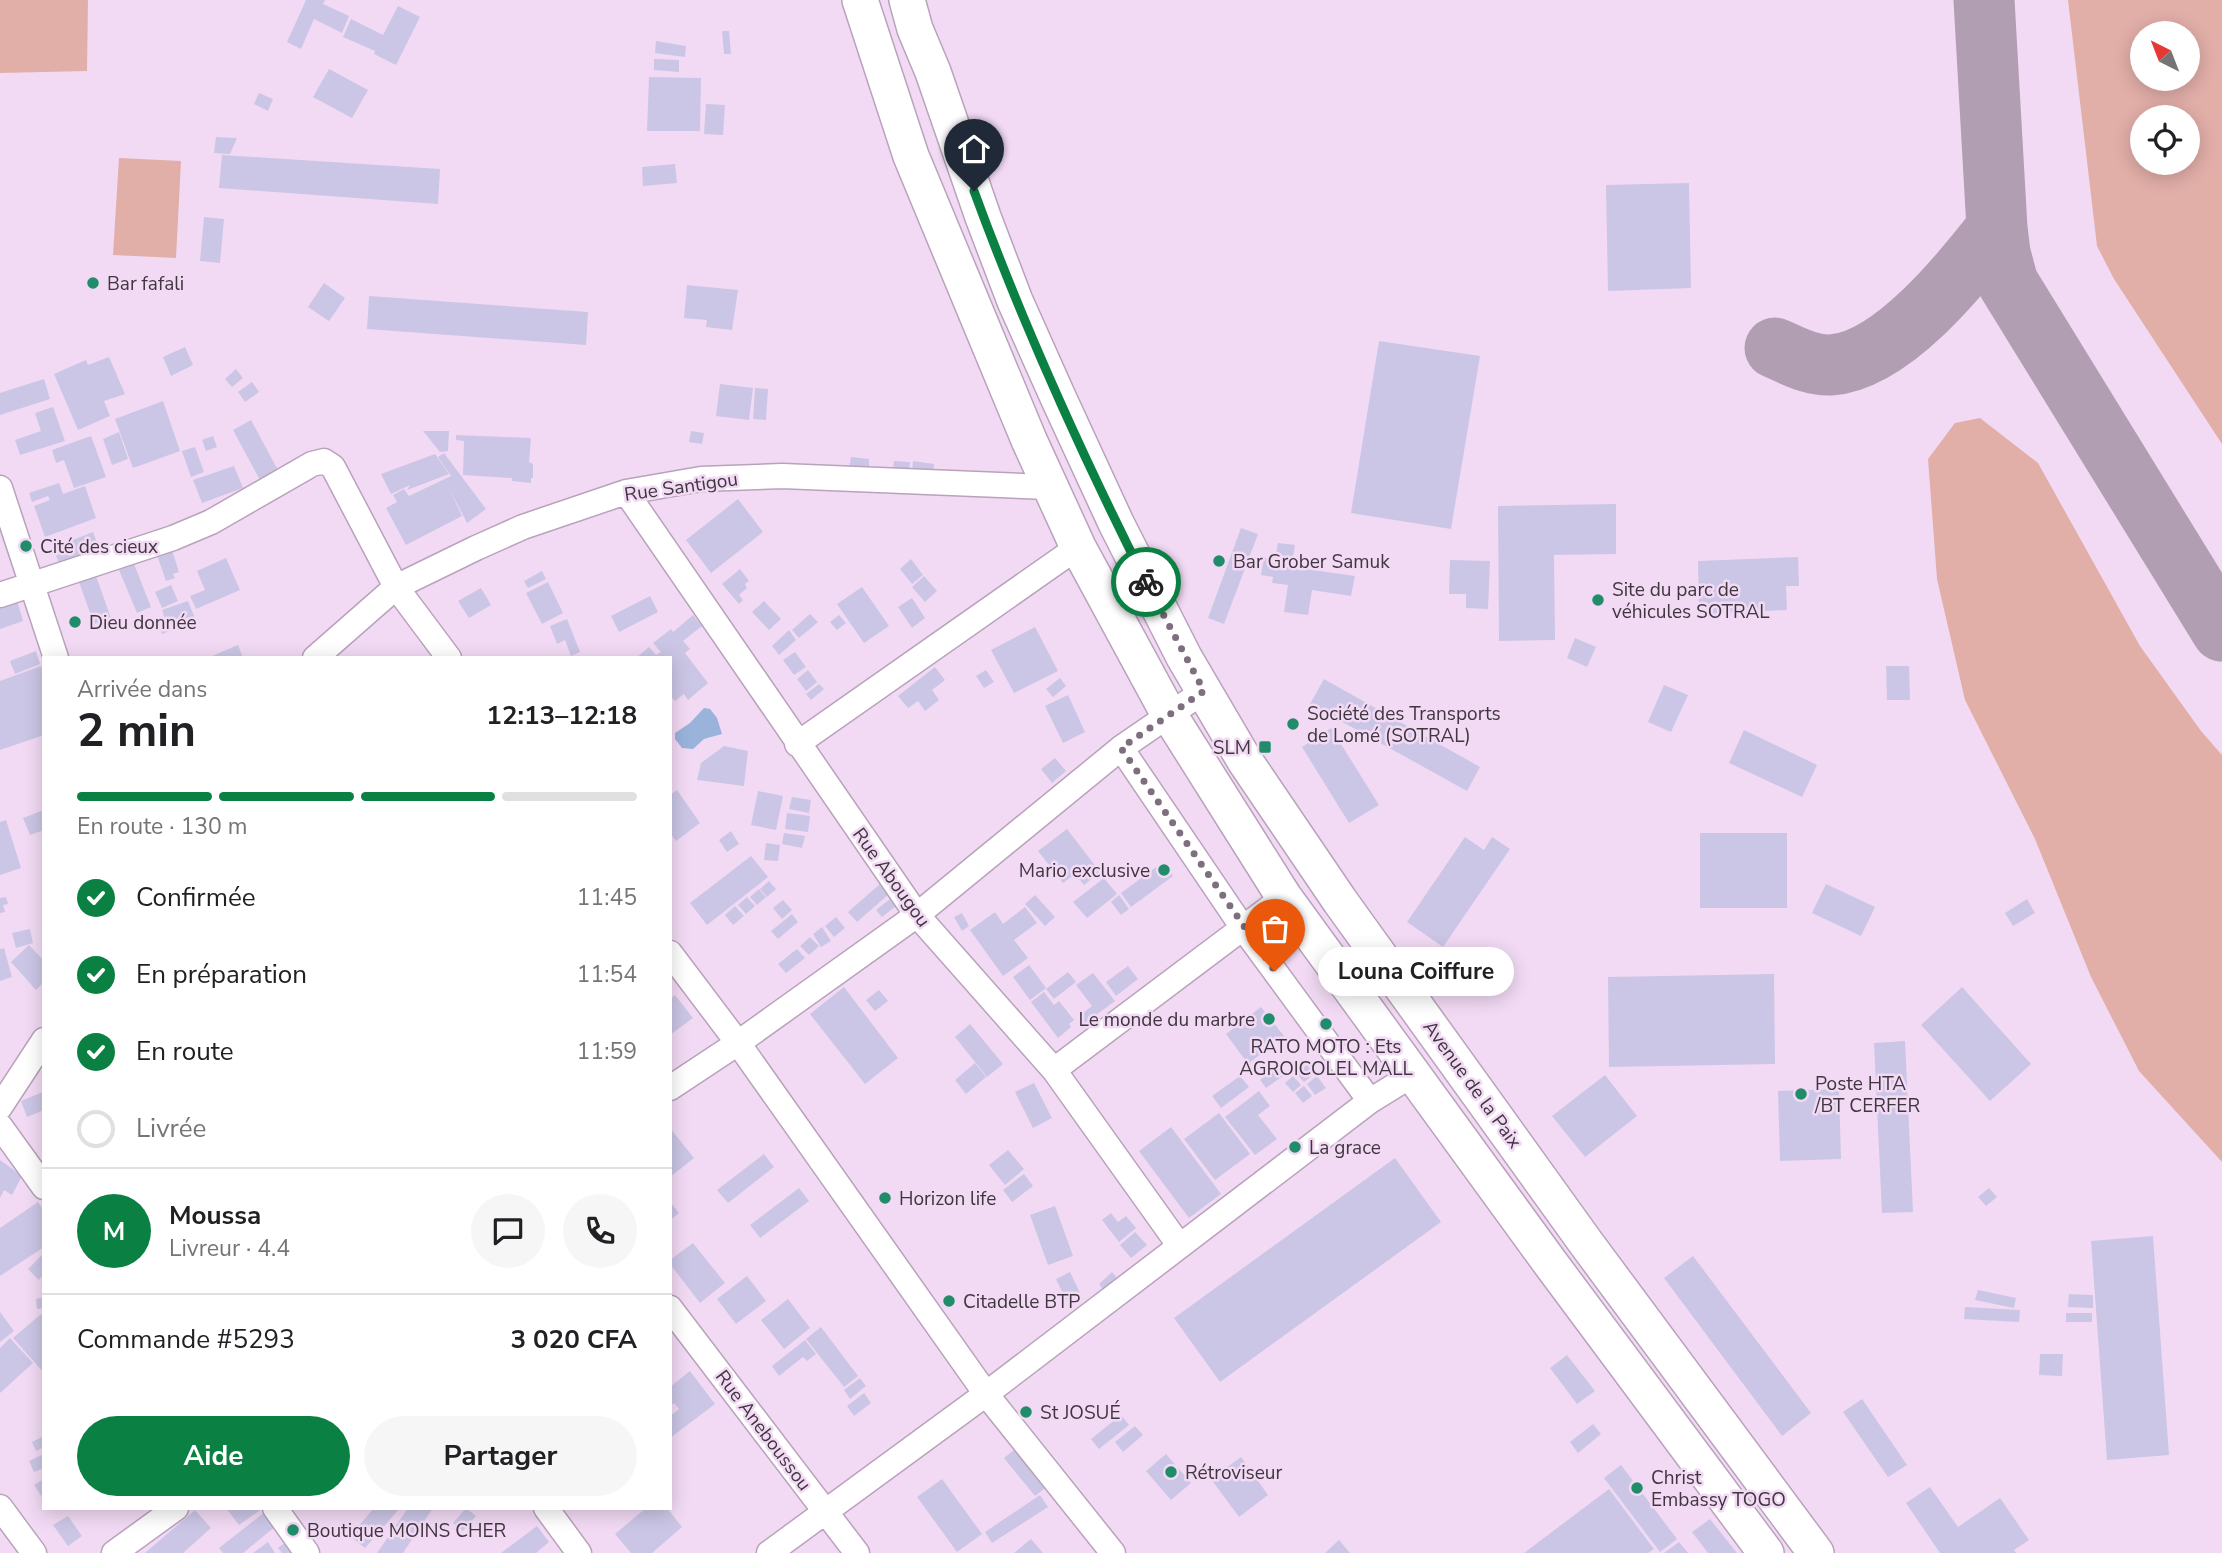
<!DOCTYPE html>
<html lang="fr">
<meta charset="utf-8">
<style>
:root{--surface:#fff;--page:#f6f6f6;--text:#202124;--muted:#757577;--line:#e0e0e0;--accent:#0b8043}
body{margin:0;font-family:"Nunito Sans",sans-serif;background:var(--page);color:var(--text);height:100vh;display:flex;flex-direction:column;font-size:26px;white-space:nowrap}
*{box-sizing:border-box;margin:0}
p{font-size:23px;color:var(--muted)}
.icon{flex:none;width:38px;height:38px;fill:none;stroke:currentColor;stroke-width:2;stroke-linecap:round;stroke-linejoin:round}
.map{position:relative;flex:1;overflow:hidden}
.panel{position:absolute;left:42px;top:656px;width:630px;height:854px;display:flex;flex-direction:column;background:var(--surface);border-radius:0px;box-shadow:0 4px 18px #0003}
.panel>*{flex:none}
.needle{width:46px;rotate:318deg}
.fabs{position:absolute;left:2130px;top:21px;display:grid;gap:14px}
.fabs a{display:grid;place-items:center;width:70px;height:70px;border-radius:50%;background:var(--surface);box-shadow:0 4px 18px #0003;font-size:35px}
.pin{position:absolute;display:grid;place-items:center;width:60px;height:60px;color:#fff;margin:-72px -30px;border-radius:50% 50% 50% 0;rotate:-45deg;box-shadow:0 0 7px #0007}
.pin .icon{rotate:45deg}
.courier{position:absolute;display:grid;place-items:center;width:70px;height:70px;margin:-35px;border:5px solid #0b8043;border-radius:50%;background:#fff;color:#222;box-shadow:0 2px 9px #0007}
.bubble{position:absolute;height:49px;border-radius:24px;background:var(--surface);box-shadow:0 4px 18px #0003;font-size:23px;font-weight:700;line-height:49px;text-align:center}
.summary em{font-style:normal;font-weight:700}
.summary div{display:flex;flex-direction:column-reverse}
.summary{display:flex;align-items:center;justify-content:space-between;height:119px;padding:0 35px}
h1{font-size:46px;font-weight:700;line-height:52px}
.bar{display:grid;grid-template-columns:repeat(4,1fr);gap:10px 7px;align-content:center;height:84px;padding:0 35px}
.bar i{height:9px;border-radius:5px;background:var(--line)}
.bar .current{background:var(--accent)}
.bar p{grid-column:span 4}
.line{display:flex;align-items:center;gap:18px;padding:0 35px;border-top:2px solid var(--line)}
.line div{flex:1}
.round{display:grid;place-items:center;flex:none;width:74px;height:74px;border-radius:37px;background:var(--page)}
ol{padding:0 35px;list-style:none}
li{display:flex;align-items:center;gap:21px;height:77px}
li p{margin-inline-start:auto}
li .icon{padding:7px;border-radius:50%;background:var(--accent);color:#fff;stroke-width:4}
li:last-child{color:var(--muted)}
li i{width:38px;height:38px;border:4px solid var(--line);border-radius:50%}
.primary-button{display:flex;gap:14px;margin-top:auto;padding:14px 35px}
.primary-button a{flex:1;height:80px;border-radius:42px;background:var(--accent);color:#fff;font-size:28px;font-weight:700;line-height:80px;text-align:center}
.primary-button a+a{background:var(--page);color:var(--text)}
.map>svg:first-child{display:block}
.green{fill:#e2aea8;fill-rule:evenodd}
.water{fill:#9ab3db}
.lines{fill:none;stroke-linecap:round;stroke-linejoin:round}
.taxiway{stroke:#b19eb2;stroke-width:61}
.building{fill:#cbc6e5}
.minor-casing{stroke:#b9a2bb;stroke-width:27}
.secondary-casing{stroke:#b9a2bb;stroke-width:38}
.minor{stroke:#fff;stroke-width:24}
.secondary{stroke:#fff;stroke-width:35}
.done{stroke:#7e6f7f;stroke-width:7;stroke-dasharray:0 12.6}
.route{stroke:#0b8043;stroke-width:9}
.poi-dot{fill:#208c69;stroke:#f2daf4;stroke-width:2.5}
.labels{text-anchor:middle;stroke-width:5;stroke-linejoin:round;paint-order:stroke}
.poi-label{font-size:19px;fill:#403640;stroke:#f2daf4;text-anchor:start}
.street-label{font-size:19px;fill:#403640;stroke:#f2daf4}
</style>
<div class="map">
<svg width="2222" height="1553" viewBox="0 0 2222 1553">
<rect width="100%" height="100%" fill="#f2daf4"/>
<path class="green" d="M0,0h88l-1,71 -87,2z
M2068,0h154v444l-108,-165 -17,-33zM2188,33v46h-46v-46zM2188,117v46h-46v-46z
M119,158l62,3 -5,97 -63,-3z
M1980,418l58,45 102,183 61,85 21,24v407l-83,-91 -48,-94 -56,-138 -70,-139 -28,-121 -9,-120 27,-36z"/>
<path class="water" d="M704,708l6,1 7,9 5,16 -18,5 -11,10 -11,-1 -7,-9v-6l15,-10z"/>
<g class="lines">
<path class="taxiway" d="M1984,0l13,228 3,25 8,30 214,348
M1775,348c19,8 36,18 56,17 61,-4 131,-92 166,-137"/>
</g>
<path class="building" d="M306,0h19l-2,4 26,12 -7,17 -28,-14 -13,30 -14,-7z
M398,6l22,11 -24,48 -22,-11 1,-3 -32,-14 8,-18 32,16z
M722,31h7l2,23h-7z
M656,41l30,5 -1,11 -30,-4z
M654,59l25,1v12l-25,-2z
M329,69l39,21 -16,28 -39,-21z
M649,77l52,1 -1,53h-53z
M259,93l14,6 -5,12 -14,-7z
M706,104l19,1 -2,30 -19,-1z
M216,137l21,1 -7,16 -16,-1z
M222,155l218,14 -2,35 -219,-16z
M675,164l2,19 -34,3 -1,-19z
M1689,183l2,105 -83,3 -2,-106z
M204,217l20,2 -4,44 -20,-2z
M324,283l21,15 -16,23 -21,-14z
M687,285l51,5 -6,40 -26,-3 1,-7 -23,-2z
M369,296l219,16 -2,33 -219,-16z
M1379,341l101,15 -29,173 -100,-16z
M185,347l8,18 -22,11 -8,-19z
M109,357l16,37 -21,7 6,15 -32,14 -24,-56 32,-14 2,5z
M236,369l7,9 -11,9 -7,-8z
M44,379l6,20 -50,16v-22z
M252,382l7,10 -14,10 -7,-10z
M720,384l33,4 -4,32 -33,-4z
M755,388l13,1 -2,31 -13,-1z
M163,401l17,50 -47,17 -18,-49z
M53,407l12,34 -45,14 -5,-15 26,-9 -6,-18z
M251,420l28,52 -18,10 -28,-52z
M423,431h26l-1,20 -8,1z
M691,431l13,2 -2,11 -13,-2z
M119,432l9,27 -16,6 -9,-26z
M456,435l75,3 -2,24 4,2v14h-2v5l-19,-2v-3l-49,-3 1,-34 -8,-1z
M91,436l15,41 -32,11 -10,-28 -8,3 -4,-13z
M213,436l4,11 -11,4 -4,-11z
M195,447l9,25 -13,5 -9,-26z
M444,453l42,56 -19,14 -18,-35 13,28 -56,29 -20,-37 11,-6 -4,-7 11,-6 5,7 42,-20 -13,-19z
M435,454l14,20 -42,16 3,-5 -19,9 -10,-20z
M851,457l18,2v11l-20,-1z
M894,461l16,1 -1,9 -16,-2z
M913,461l21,3 -1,9 -21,-2z
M234,466l9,22 -41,15 -9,-23z
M59,483l4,11 22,-8 11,32 -51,19 -11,-31 16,-6 -2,-4 -16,6 -3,-9z
M738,499l25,33 -52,41 -25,-33z
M1616,504v50l-62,1 1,85 -56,1 -1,-135z
M1241,528l17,6 -34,90 -16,-6z
M93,532l8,21 -40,15 -8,-20z
M1278,543l17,2 -4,22 64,9 -4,20 -39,-6 -4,25 -24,-3 4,-27 -16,-2 1,-6 -12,-2 3,-17 11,1z
M172,550l7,22 -6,2 2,4 -9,3 -9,-26z
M1798,557l1,29h-13l1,24 -88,4 -1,-53z
M226,558l14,32 -44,19 -6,-13 15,-6 -8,-19z
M911,559l12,16 -11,9 -12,-15z
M1450,560l40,1 -2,48 -22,-1v-14h-17z
M134,564l17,43 -14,6 -18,-43z
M740,569l9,12 -4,3 2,4 -8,7 4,5 -4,4 -17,-20z
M542,571l4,8 -18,9 -4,-7z
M96,576l15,42 -17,6 -15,-42z
M924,576l13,15 -12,11 -13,-15z
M548,582l15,31 -21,11 -16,-31z
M171,585l7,16 -16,7 -7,-16z
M862,587l27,39 -25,17 -27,-39z
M481,588l10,17 -22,13 -11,-17z
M650,596l8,16 -39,20 -8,-16z
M16,597l7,24 -23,8v-27z
M912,598l13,20 -13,10 -14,-21z
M188,601l8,20 -34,13 -4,-13 7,-2 -3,-9z
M764,601l17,18 -12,11 -17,-18z
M810,614l8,8 -19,16 -7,-8z
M693,615l9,11 -19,15 7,8 -5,4 23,30 -20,17 -4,-6 -9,7 -5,-6v-37h-34l13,-11 7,8 5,-3 -8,-9 18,-14 2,3z
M839,615l7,8 -9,7 -7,-8z
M567,619l13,33 -9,4 -6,-16 -8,4 -7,-18z
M1035,627l23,44 -44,22 -23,-43z
M789,630l7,10 -17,15 -7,-9z
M1575,638l21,9 -9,20 -20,-9z
M238,645l5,13h-30l-1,-2z
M36,651l4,13 -25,10 -5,-13z
M795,652l11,15 -12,8 -11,-15z
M41,666l3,7v62l-44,15v-69z
M1886,666h23l1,34h-23z
M935,667l10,13 -13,10 7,10 -14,11 -7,-10 -10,7 -10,-12z
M808,670l9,12 -11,9 -9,-12z
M986,670l8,12 -10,6 -8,-12z
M1060,678l6,8 -13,11 -7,-8z
M1324,679l156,88 -13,24 -157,-87z
M819,684l5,5 -13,11 -5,-6z
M1664,685l24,10 -17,37 -23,-10z
M1068,695l17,37 -22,11 -18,-37z
M1331,728l48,77 -30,18 -47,-76z
M1744,730l73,35 -15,32 -73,-34z
M724,746l24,5 -4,35 -47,-6 4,-17z
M1055,758l11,13 -14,12 -11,-14z
M677,790l23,33 -24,18 -6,-8v-38z
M758,791l25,5 -7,34 -25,-5z
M792,797l19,3 -2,13 -20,-4z
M44,810v28l-3,-7 -11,4 -7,-17z
M787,813l23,3 -2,16 -23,-3z
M6,820l15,48 -21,7v-53z
M1067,829l33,43 -16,13 -9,-11 -12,9 -25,-32z
M731,831l8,13 -12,8 -8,-12z
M784,833l21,3 -3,12 -20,-4z
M1700,833h87v75h-87z
M1465,837l19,13 8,-13 18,12 -67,98 -36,-25z
M766,843l14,2 -2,16 -14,-1z
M751,856l17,21 -61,48 -17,-22z
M1163,862l10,14 -42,31 -10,-14z
M1104,878l13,16 -30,24 -14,-16z
M769,881l7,8 -9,8 -7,-8z
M880,884l9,10 -32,28 -9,-10z
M1826,884l49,23 -14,29 -49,-23z
M759,889l7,8 -9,8 -7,-8z
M1035,895l20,22 -10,9 -20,-22z
M1119,895l10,14 -8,6 -10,-13z
M6,897l2,7 -5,1 2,7 -5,1v-15z
M747,897l8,9 -9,8 -8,-9z
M890,899l6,7 -14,11 -6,-7z
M2027,899l8,14 -22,13 -8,-13z
M783,900l9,10 -10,9 -9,-11z
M735,906l9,10 -11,9 -8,-10z
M1025,907l12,16 -23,17 14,18 -25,18 -33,-46 25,-18 8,12z
M962,913l7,13 -7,5 -8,-14z
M792,914l6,8 -20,17 -7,-8z
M836,917l9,11 -11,9 -9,-11z
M822,927l9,14 -10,6 -8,-13z
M30,929l3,14 -17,5 -4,-15z
M810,937l9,9 -10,9 -9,-9z
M29,945l15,16v21l-8,8 -25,-28z
M4,948l8,29 -12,4v-32z
M797,949l8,9 -19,15 -8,-9z
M1029,965l17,23 -16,12 -17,-23z
M1128,966l10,13 -22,17 -10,-14z
M1068,972l8,10 -22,17 -8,-10z
M1093,973l22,28 -30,22 -6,-7 13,-10 -16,-21z
M1774,974l1,90 -166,3 -1,-90z
M844,987l54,71 -33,26 -55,-70z
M1962,987l69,77 -41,37 -69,-76z
M879,990l9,11 -13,10 -9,-11z
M1044,992l10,13 5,-4 15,19 -5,4 2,3 -13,11 -27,-36z
M675,995l18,23 -23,17v-36z
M1261,1007l23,29 -36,28 -22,-30z
M970,1024l33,40 -16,13 -32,-40z
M1905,1041l8,171 -31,1 -8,-170z
M975,1063l11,14 -20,17 -11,-14z
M1281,1065l6,8 -21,15 -6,-8z
M1307,1065l7,9 -10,8 -8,-9z
M1605,1075l32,41 -52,41 -33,-41z
M1240,1076l9,11 -28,21 -9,-12z
M1293,1076l8,9 -8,7 -8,-9z
M1317,1076l9,12 -11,7 -8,-11z
M1034,1083l18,35 -19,10 -18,-36z
M1304,1086l8,10 -9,7 -8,-10z
M1839,1089l2,70 -61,2 -2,-70z
M1259,1091l11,15 -12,9 19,24 -22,16 -30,-38z
M43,1092l1,18 -17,7 -6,-16z
M1219,1113l31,41 -35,26 -31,-41z
M1171,1127l50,67 -32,24 -50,-67z
M670,1128l24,30 -24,19z
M1008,1150l16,19 -19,16 -16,-20z
M764,1154l10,13 -46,36 -11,-13z
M1395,1158l46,64 -221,160 -46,-64z
M0,1160l22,16 -10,19 -8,-5 -4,8z
M1024,1174l9,12 -21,16 -9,-12z
M799,1188l10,13 -49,37 -10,-13z
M1989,1188l8,9 -11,9 -8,-9z
M38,1202l6,9v36l-44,29v-48z
M670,1202l9,11 -9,7z
M1055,1206l18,50 -25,9 -18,-50z
M1111,1213l7,9 8,-6 10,12 -17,14 -17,-22z
M1135,1232l12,13 -16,13 -11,-13z
M2153,1236l16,219 -62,5 -16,-219z
M693,1243l32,40 -25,20 -30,-39v-4z
M42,1255l2,2v17l-5,6 -11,-11z
M1693,1256l118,157 -29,23 -118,-158z
M1070,1272l10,21 -14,7 -10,-21z
M1112,1272l6,7 -14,12 -5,-7z
M747,1276l19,25 -30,23 -19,-25z
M1978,1290l38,8 -2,10 -39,-8z
M2069,1294l24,1v13l-25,-1z
M44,1297v11l-7,1 -1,-10z
M788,1299l22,29 -26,21 -23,-29z
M1965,1307l55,3 -1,12 -55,-3z
M0,1312l14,19 -14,11z
M2066,1313h26v9h-26z
M41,1314l3,4v55l-31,-35z
M821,1327l37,49 -14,11 -38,-48z
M10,1338l23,25 -33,30v-45z
M805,1340l11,14 -9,7 -4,-4 -24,19 -7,-10z
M2040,1354h23l-1,22 -23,-1z
M1567,1355l28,36 -18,13 -27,-36z
M690,1371l25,33 -45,34v-27l3,3 6,-5 -5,-6 -4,3v-19z
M860,1378l6,8 -16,13 -6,-9z
M864,1393l7,10 -17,13 -7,-10z
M1862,1399l45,66 -19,12 -45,-65z
M1121,1415l8,10 -30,24 -8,-10z
M1593,1424l8,10 -23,19 -8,-11z
M1135,1426l8,9 -20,17 -8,-10z
M44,1436v11l-8,4 -4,-9z
M1019,1446l30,39 -14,11 -31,-38z
M44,1454v14l-10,4 -5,-11z
M1166,1454l25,29 -20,17 -25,-29z
M1241,1457l27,38 -29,22 -28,-38z
M1621,1465l56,74 -17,13 -56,-74z
M44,1479v21l-10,-15z
M942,1479l40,55 -25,18 -40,-55z
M1930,1487l28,40 42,-29 29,42 -15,10 2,3h-76l-34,-50z
M1609,1489l45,60 -6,4h-124z
M1040,1495l8,12 -56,36 -7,-11z
M226,1508h37l-24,17z
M374,1508h26l-35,40 -15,-12z
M408,1508h25l-30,45h-26z
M466,1508l10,8 -13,15 -10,-8z
M646,1508h21l15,19 -30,26h-21l-16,-19z
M195,1510l16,18 -28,25h-38z
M265,1512l11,14 -33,27h-20l-4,-5z
M68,1516l14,20 -14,10 -15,-21z
M1710,1519l27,34h-29l-16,-21z
M537,1526l12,16 -13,11h-35z
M291,1538l12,15h-21l-4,-5z
M1031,1539l12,14h-29z
M1339,1540l11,13h-25z
M268,1542l7,11h-22z
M1679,1542l9,11h-24z"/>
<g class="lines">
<defs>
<path id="minor" d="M0,488l56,170
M626,492l291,423 137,155 125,175
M0,595l173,-57 38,-16 101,-58 12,-3 9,6 63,120 53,71
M315,658l81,-71 80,-39 47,-21 103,-35 75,-13 81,-3 267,11
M797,744l281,-197
M1121,748l122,180 127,173
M670,953l68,90 248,351 127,159
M1054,1070l230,-173
M670,1088l68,-45 179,-128 204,-167 83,-57
M0,1107l44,-67
M0,1126l44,61
M670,1308l187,245
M0,1507l34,46
M275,1508l32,45
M546,1508l33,45
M114,1553l62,-45
M769,1553l217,-159 384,-293 42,-26"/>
<path id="secondary" d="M860,0l51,156 118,284 49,107 90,166 116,184 267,367 215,289
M907,0l8,29 18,43 50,145 32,84 42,94 59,128 68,134 61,104 95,140 246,342 230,310"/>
</defs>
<use href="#minor" class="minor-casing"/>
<use href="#secondary" class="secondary-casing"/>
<use href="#minor" class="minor"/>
<use href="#secondary" class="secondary"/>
</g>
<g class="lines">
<path class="done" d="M1146,582l58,109 -83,57 154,223"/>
<path class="route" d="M974,191c49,134 108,264 172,391"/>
</g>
<g class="poi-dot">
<circle cx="93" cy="283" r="7"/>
<circle cx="26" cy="546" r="7"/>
<circle cx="1219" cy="561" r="7"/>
<circle cx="1598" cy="600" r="7"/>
<circle cx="75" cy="622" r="7"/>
<circle cx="1293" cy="724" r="7"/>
<rect x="1258" y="740" width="14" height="14" rx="3.5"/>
<circle cx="1164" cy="870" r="7"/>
<circle cx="1269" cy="1019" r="7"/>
<circle cx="1326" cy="1024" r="7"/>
<circle cx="1801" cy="1094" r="7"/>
<circle cx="1295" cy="1147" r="7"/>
<circle cx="885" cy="1198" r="7"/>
<circle cx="949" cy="1301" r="7"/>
<circle cx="1026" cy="1412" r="7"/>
<circle cx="1171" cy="1472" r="7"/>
<circle cx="1637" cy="1488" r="7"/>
<circle cx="293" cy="1530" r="7"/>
</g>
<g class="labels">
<g class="poi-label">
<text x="107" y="290">Bar fafali</text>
<text x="40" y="553">Cité des cieux</text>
<text x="1233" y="568">Bar Grober Samuk</text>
<text x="1612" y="596">Site du parc de<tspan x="1612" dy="22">véhicules SOTRAL</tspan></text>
<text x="89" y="629">Dieu donnée</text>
<text x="1307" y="720">Société des Transports<tspan x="1307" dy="22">de Lomé (SOTRAL)</tspan></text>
<text x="1251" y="754" text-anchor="end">SLM</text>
<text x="1150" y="877" text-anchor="end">Mario exclusive</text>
<text x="1255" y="1026" text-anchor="end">Le monde du marbre</text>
<text x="1326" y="1053" text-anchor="middle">RATO MOTO : Ets<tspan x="1326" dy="22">AGROICOLEL MALL</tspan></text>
<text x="1815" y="1090">Poste HTA<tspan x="1815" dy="22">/BT CERFER</tspan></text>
<text x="1309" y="1154">La grace</text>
<text x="899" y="1205">Horizon life</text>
<text x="963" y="1308">Citadelle BTP</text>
<text x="1040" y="1419">St JOSUÉ</text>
<text x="1185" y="1479">Rétroviseur</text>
<text x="1651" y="1484">Christ<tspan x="1651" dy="22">Embassy TOGO</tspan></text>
<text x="307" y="1537">Boutique MOINS CHER</text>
</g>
<g class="street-label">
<text transform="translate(681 486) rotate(-8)" y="7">Rue Santigou</text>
<text transform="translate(892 877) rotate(54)" y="7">Rue Abougou</text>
<text transform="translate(1473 1084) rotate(54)" y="7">Avenue de la Paix</text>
<text transform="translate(764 1430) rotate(53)" y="7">Rue Aneboussou</text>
</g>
</g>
</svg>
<div class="fabs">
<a><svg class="needle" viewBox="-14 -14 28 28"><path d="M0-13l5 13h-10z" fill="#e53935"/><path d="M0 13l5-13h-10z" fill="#757577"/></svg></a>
<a><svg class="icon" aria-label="locate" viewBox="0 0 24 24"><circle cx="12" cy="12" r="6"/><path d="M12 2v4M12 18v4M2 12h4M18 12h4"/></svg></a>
</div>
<div class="pin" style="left:1275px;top:971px;background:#ea580c"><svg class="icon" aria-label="bag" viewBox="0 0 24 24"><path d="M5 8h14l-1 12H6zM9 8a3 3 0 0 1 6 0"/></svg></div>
<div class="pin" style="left:974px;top:191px;background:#1f2937"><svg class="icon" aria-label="home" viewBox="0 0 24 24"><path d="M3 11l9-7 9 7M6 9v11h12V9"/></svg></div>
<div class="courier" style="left:1146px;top:582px"><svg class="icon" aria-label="bike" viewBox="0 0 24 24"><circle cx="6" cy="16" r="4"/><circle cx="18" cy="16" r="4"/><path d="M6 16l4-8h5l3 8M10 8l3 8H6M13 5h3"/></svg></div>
<div class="bubble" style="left:1318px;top:947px;width:196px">Louna Coiffure</div>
<section class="panel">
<div class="summary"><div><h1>2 min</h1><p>Arrivée dans</p></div><em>12:13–12:18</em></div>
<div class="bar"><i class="current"></i><i class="current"></i><i class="current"></i><i></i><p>En route · 130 m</p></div>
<ol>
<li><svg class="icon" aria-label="check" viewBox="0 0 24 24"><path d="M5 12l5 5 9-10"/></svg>Confirmée<p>11:45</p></li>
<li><svg class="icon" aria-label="check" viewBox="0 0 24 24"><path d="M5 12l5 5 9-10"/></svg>En préparation<p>11:54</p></li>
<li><svg class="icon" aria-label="check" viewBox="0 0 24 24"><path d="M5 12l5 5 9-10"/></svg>En route<p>11:59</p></li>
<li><i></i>Livrée</li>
</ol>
<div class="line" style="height:126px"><b class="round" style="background:var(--accent);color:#fff">M</b><div><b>Moussa</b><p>Livreur · 4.4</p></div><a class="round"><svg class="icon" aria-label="chat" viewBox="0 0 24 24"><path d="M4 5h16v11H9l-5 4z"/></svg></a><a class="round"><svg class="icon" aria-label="phone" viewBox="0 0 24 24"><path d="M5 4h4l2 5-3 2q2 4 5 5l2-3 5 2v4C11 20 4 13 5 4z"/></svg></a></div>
<div class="line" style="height:91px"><div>Commande #5293</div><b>3 020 CFA</b></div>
<div class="primary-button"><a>Aide</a><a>Partager</a></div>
</section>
</div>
